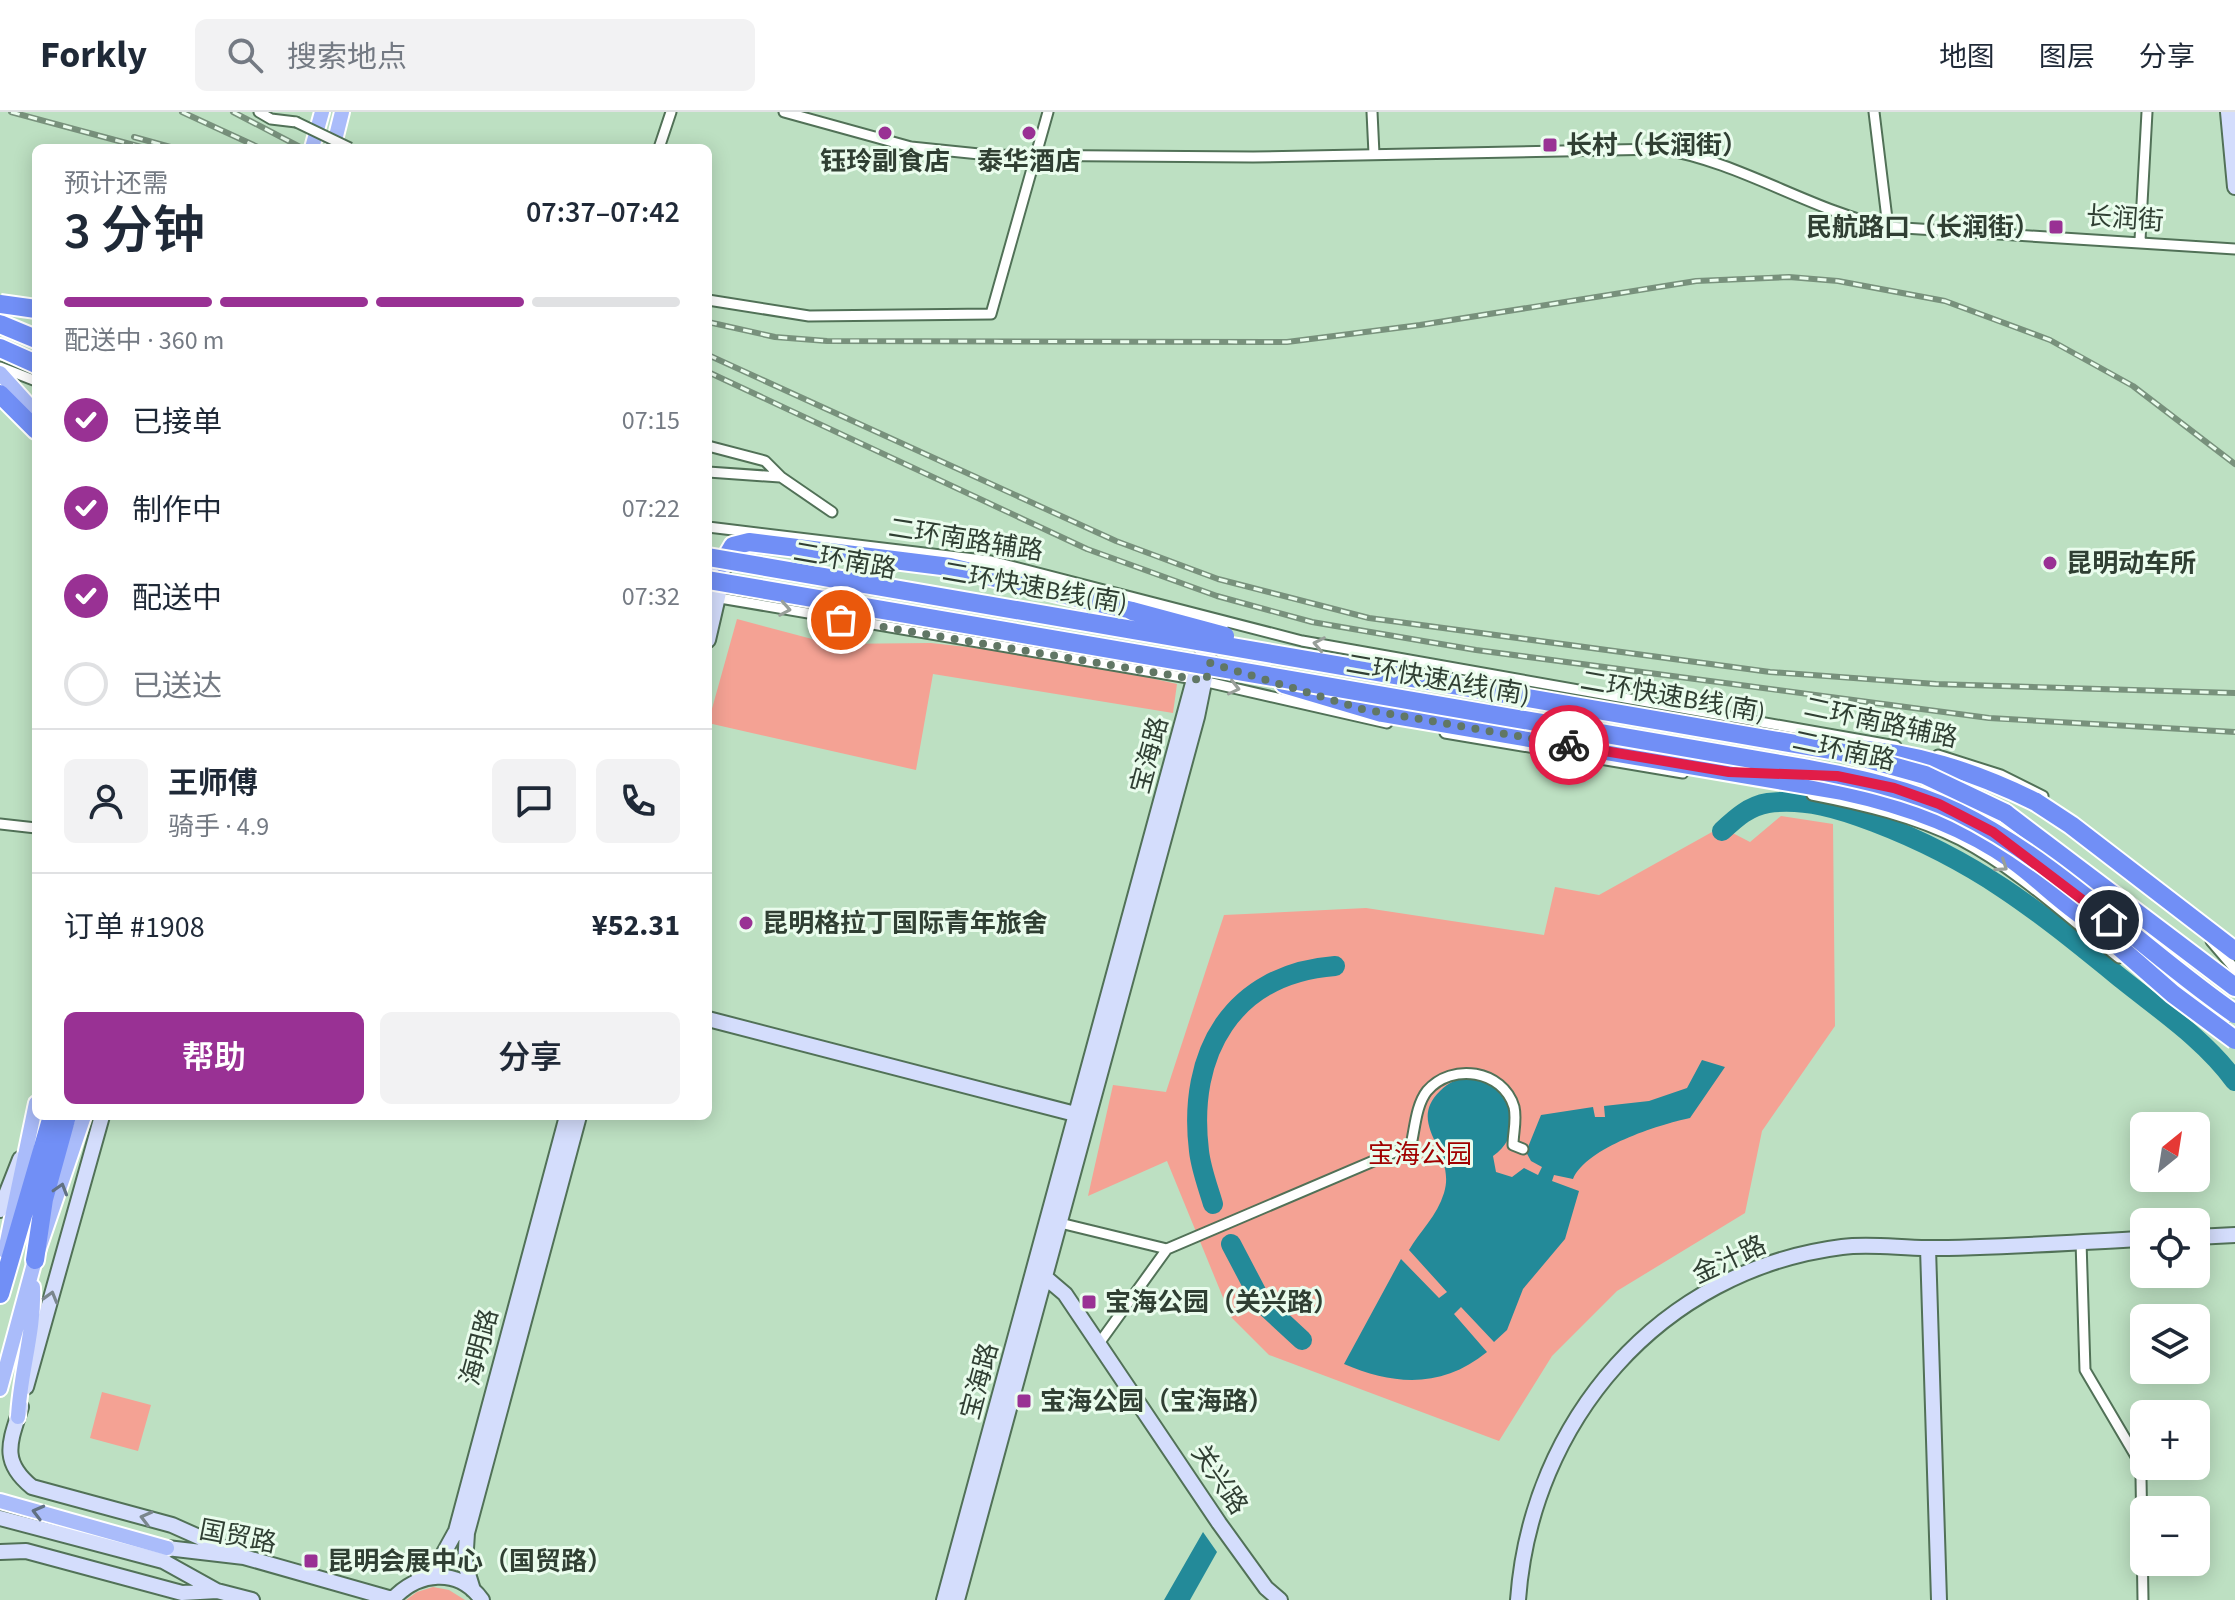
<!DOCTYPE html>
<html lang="zh">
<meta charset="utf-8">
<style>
:root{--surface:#fff;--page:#f2f2f3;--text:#1f2937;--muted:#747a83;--line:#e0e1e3;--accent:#993194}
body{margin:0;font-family:"Source Sans 3","Noto Sans SC",sans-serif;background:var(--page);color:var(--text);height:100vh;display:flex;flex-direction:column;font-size:30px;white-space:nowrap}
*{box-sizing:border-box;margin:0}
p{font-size:26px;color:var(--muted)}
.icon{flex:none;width:44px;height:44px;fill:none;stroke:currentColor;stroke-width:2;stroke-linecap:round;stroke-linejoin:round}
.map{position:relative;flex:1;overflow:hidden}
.drawer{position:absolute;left:32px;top:32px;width:680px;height:976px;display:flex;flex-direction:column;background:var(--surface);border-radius:12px;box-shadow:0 4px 20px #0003}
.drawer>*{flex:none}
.needle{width:52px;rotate:30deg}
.controls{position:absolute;left:2130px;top:1000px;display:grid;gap:16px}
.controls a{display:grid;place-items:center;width:80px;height:80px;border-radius:12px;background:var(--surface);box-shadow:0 4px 20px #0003;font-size:40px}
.pin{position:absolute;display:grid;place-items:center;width:68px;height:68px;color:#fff;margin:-34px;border:4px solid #fff;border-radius:50%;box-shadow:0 2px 8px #0007}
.courier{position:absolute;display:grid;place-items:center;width:80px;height:80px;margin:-40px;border:6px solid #e11d48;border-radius:50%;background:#fff;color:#222;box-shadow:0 2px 10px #0007}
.summary em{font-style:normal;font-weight:600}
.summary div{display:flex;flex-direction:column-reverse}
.summary{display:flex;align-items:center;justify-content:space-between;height:136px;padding:0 32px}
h1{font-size:52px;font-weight:600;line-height:60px}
.bar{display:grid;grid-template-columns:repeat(4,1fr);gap:12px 8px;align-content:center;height:96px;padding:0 32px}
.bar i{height:10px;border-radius:6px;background:var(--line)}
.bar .active{background:var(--accent)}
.bar p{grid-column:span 4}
.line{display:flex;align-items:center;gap:20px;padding:0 32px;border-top:2px solid var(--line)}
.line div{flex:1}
.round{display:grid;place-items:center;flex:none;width:84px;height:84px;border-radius:12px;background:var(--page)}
ol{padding:0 32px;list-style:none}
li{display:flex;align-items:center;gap:24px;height:88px}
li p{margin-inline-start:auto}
li .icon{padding:8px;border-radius:50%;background:var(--accent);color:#fff;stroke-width:4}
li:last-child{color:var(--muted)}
li i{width:44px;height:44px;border:4px solid var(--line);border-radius:50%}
.action{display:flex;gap:16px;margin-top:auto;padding:16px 32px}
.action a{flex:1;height:92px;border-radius:12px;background:var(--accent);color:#fff;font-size:32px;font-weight:600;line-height:92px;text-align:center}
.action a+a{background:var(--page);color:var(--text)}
header{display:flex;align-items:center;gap:48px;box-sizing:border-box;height:112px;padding:0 40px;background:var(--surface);border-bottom:2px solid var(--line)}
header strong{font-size:38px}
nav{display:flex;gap:44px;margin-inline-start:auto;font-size:28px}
.search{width:560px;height:72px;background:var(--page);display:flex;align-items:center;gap:20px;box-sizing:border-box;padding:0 28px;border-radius:12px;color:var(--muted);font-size:30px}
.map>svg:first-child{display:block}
.green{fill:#f4a294}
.water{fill:#238a99}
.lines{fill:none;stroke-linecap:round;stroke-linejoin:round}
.river{stroke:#238a99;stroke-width:20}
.street-casing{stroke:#517157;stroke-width:13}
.secondary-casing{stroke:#517157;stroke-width:18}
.primary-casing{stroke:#fff;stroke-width:18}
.highway-casing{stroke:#fff;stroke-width:22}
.street{stroke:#fff;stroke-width:9}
.secondary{stroke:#d4ddfc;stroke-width:14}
.primary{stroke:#aabcfa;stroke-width:14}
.highway{stroke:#718ff6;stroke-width:18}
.rail-casing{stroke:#78917c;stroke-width:6}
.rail{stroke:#eafced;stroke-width:3;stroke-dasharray:9;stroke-linecap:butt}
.street-bridge-casing{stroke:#517157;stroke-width:13;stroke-linecap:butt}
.highway-bridge-casing{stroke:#fff;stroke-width:22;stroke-linecap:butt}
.street-bridge{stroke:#fff;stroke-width:9}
.highway-bridge{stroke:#718ff6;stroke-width:18}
.oneway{stroke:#989f99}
.oneway2{stroke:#617183}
.oneway3{stroke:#7a868d}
.done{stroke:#617765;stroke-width:8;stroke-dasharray:0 14.4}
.route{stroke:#e11d48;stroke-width:10}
.poi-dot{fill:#993194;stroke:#eafced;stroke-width:3}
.labels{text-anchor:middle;stroke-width:6;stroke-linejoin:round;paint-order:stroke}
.poi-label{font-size:26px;font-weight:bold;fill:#303f33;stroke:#eafced;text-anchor:start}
.street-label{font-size:26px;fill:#303f33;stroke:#eafced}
.park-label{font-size:26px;fill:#a10100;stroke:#eafced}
</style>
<header>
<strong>Forkly</strong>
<div class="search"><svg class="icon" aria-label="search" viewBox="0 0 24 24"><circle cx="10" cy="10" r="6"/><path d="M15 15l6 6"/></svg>搜索地点</div>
<nav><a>地图</a><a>图层</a><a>分享</a></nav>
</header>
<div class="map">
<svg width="2235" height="1488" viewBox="0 0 2235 1488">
<rect width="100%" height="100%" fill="#bde0c2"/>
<path class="green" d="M737,507l94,25 100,-1 126,14 120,27 -4,29 -240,-39 -17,96 -208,-47z
M1781,704l52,8 2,202 -73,105 -17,82 -128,78 -65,65 -53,85 -230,-86 -38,-38 -64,-156 -79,35 25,-111 53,7 58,-177 142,-7 178,27 11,-48 44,8 122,-68 29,15z
M102,1280l49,13 -13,46 -48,-13z
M433,1475l16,3 16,10h-59l11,-8z"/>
<path class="water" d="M1702,948l23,7 -35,51c-32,7 -103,29 -117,61l-19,-4 -2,6 27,10 -14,48 -42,50 -16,41 -13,12 -33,-35 -7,7 33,38c-44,36 -92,34 -143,12l57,-105 38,39 8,-6 -38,-42c11,-19 28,-34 35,-57 13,-42 -39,-68 -4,-102 43,-44 102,32 53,65l3,16 16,5 12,-9 14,7 4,-8 -11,-6 -5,-9 15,-37 52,-8 2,10h10l-1,-11 45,-5 38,-13z
M1203,1420l14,20 -27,48h-26z"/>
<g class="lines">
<path class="river" d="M1722,719c14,-13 27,-25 46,-28 37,-5 72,6 106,19 105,40 164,89 249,158 40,32 82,60 112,101
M1213,1092c-5,-17 -12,-35 -14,-53 -12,-98 33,-177 136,-185
M1231,1132l31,59 40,37"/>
<defs>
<path id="street" d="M259,0l12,7 25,3
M784,0l127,35 78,8 264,2 408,-8c80,13 148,61 227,78l347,22
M1372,0l2,42
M1874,0l14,115
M659,36l12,-36
M2140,128l7,-128
M708,188l101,16 182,-2 57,-202
M0,255l36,14
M708,334l57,15 16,16 51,35
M708,360l72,5
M708,415l283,34 311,80 594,105
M714,485l480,82 193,44
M1445,621l238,40
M1938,643l63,20 42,21
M1812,683c51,10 102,22 148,45 59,31 107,77 159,118
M0,712l36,4
M2211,829l24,28
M1060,1111l107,26 -67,93
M2081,1129l4,129 53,90 3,17 2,123
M1167,1137l244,-104c4,-17 5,-40 16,-54 25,-29 76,-21 87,16 3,13 -1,26 -1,38l10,4"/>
<path id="secondary" d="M2228,0l7,75
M708,485l7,-24
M708,528l15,-65
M708,907l375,97
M0,1098l20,-51
M2196,1125l39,-2
M1928,1136l11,352
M1039,1160l26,22 154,229 47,65 14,12
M26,1275l76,-271
M21,1295c-11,35 -21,54 11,80l140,38 72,32
M0,1406l163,43 54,30 35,9
M167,1436l77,9 148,42
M0,1440l26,-1 156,42 35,-2
M418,1467l22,-19 16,-29 111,-415
M473,1478l-8,-26 2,-31 112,-417
M392,1488c25,-28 66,-34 90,0
M944,1488l255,-939 8,-15
M957,1488l240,-883 12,-59
M1518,1488c13,-179 142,-330 324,-353 27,-4 57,1 85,1 72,0 145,-6 217,-9"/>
<path id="primary" d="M312,36l10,-36
M333,36l9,-36
M0,261l36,40
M5,1139l31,-148
M0,1277l35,-129 49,-144
M18,1305c2,-44 17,-87 15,-130
M0,1389l167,47"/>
<path id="highway" d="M0,212l36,15
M0,236l36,16
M0,282l36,36
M723,451l10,-17 16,-4 201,25 182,44
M1284,572l98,29 460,78c61,13 120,33 172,70 25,18 47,41 73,58
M1844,636c69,4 130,23 192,54
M2005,701l230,174
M35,1148l9,-61 23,-83
M0,1182l52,-178"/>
</defs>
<use href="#street" class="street-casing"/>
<use href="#secondary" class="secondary-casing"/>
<use href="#primary" class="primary-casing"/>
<use href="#highway" class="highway-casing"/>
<use href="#street" class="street"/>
<use href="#secondary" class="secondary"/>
<use href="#primary" class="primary"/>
<use href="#highway" class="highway"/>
<defs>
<path id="rail" d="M11,0l134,36
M182,0l78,36
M233,0l69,36
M134,25l40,11
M708,210l67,15 52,4 460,1 133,-17 276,-44 93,-4 49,4 107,20 105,39 83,46 102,78
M708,243l408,186 102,38 151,39 401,54 166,12 299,9
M708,260l379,177 130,47 95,26 164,28 513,68 246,14"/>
</defs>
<use href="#rail" class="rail-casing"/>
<use href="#rail" class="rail"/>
<defs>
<path id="street-bridge" d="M296,10l54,26"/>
<path id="highway-bridge" d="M0,192l36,5
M708,445l1134,195 83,23 80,38
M708,468l1096,188c52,10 105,21 153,44 102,50 185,138 278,202
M1132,499l93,25
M2036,690l35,23 164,126
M2087,807l86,75 62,46"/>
</defs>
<use href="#street-bridge" class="street-bridge-casing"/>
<use href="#highway-bridge" class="highway-bridge-casing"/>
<use href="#street-bridge" class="street-bridge"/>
<use href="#highway-bridge" class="highway-bridge"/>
</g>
<defs><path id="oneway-chevron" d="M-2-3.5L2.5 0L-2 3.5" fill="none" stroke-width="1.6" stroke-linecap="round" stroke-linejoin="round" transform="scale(2)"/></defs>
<g class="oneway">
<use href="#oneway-chevron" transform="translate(785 497) rotate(10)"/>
<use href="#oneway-chevron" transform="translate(1319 532) rotate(-169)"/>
<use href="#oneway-chevron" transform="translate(1234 576) rotate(13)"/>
<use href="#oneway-chevron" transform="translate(2002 754) rotate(34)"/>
</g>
<g class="oneway2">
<use href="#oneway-chevron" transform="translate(61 1077) rotate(-73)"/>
<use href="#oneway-chevron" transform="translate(38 1400) rotate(-165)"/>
</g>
<g class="oneway3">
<use href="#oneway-chevron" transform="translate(51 1185) rotate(-74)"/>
<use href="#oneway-chevron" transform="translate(146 1406) rotate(-165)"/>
</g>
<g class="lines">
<path class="done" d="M841,508l365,61 4,-18 152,46 207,36"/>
<path class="route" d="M1569,633l160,27 108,4 57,12 45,16 54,28 116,88"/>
</g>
<g class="poi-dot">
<circle cx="885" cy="21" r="8"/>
<circle cx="1029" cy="21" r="8"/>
<rect x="1542" y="25" width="16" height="16" rx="4"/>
<rect x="2048" y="107" width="16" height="16" rx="4"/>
<circle cx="2050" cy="451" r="8"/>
<circle cx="746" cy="811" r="8"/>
<rect x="1081" y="1182" width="16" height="16" rx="4"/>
<rect x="1016" y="1281" width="16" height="16" rx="4"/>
<rect x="303" y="1441" width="16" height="16" rx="4"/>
</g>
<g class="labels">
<g class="poi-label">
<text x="1566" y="42">长村（长润街）</text>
<text x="885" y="58" text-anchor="middle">钰玲副食店</text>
<text x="1029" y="58" text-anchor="middle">泰华酒店</text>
<text x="2040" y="124" text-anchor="end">民航路口（长润街）</text>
<text x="2066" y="460">昆明动车所</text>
<text x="762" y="820">昆明格拉丁国际青年旅舍</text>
<text x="1105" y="1199">宝海公园（关兴路）</text>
<text x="1040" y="1298">宝海公园（宝海路）</text>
<text x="327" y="1458">昆明会展中心（国贸路）</text>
</g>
<g class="street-label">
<text transform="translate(2125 106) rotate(4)" y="9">长润街</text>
<text transform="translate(966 427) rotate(9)" y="9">二环南路辅路</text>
<text transform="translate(845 448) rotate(10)" y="9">二环南路</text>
<text transform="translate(1035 475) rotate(10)" y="9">二环快速B线(南)</text>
<text transform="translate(1438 567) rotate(10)" y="9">二环快速A线(南)</text>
<text transform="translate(1673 584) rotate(10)" y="9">二环快速B线(南)</text>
<text transform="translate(1881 610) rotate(12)" y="9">二环南路辅路</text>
<text transform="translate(1844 638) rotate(12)" y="9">二环南路</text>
<text transform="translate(1149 643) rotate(-75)" y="9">宝海路</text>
<text transform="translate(1729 1147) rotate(-25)" y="9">金汁路</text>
<text transform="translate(479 1235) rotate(-75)" y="9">海明路</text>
<text transform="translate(979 1269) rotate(-75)" y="9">宝海路</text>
<text transform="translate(1220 1367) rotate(56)" y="9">关兴路</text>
<text transform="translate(238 1424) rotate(11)" y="9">国贸路</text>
</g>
<g class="park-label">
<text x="1420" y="1051">宝海公园</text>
</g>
</g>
</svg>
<div class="controls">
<a><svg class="needle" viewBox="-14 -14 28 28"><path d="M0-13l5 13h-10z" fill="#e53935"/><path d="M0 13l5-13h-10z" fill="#747a83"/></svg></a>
<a><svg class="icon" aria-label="locate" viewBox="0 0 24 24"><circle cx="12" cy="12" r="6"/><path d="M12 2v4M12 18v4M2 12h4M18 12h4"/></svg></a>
<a><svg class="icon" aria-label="layers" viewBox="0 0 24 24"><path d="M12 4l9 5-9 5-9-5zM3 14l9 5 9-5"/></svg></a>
<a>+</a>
<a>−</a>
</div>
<div class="pin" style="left:841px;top:508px;background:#ea580c"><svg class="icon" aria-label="bag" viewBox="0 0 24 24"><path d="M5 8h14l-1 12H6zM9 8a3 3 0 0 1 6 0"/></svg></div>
<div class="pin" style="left:2109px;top:808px;background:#1f2937"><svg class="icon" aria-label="home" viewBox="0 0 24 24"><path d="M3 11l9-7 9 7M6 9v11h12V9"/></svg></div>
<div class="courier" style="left:1569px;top:633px"><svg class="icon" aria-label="bike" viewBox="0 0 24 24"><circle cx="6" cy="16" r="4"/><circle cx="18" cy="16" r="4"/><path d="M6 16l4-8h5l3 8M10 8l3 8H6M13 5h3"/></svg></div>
<section class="drawer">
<div class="summary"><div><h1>3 分钟</h1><p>预计还需</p></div><em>07:37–07:42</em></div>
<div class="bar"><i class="active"></i><i class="active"></i><i class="active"></i><i></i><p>配送中 · 360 m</p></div>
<ol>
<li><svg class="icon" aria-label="check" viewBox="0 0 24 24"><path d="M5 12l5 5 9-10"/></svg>已接单<p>07:15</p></li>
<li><svg class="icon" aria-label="check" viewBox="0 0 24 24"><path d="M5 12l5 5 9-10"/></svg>制作中<p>07:22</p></li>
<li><svg class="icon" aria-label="check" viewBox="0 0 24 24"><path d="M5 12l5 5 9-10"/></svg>配送中<p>07:32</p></li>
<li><i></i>已送达</li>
</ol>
<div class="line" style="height:144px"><a class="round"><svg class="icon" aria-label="person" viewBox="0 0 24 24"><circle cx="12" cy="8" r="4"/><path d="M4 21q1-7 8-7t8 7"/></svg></a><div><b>王师傅</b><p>骑手 · 4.9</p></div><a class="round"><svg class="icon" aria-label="chat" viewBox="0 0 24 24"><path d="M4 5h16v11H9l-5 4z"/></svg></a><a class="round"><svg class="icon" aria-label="phone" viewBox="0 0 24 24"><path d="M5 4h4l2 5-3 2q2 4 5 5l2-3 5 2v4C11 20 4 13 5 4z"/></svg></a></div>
<div class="line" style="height:104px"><div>订单 #1908</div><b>¥52.31</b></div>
<div class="action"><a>帮助</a><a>分享</a></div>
</section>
</div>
